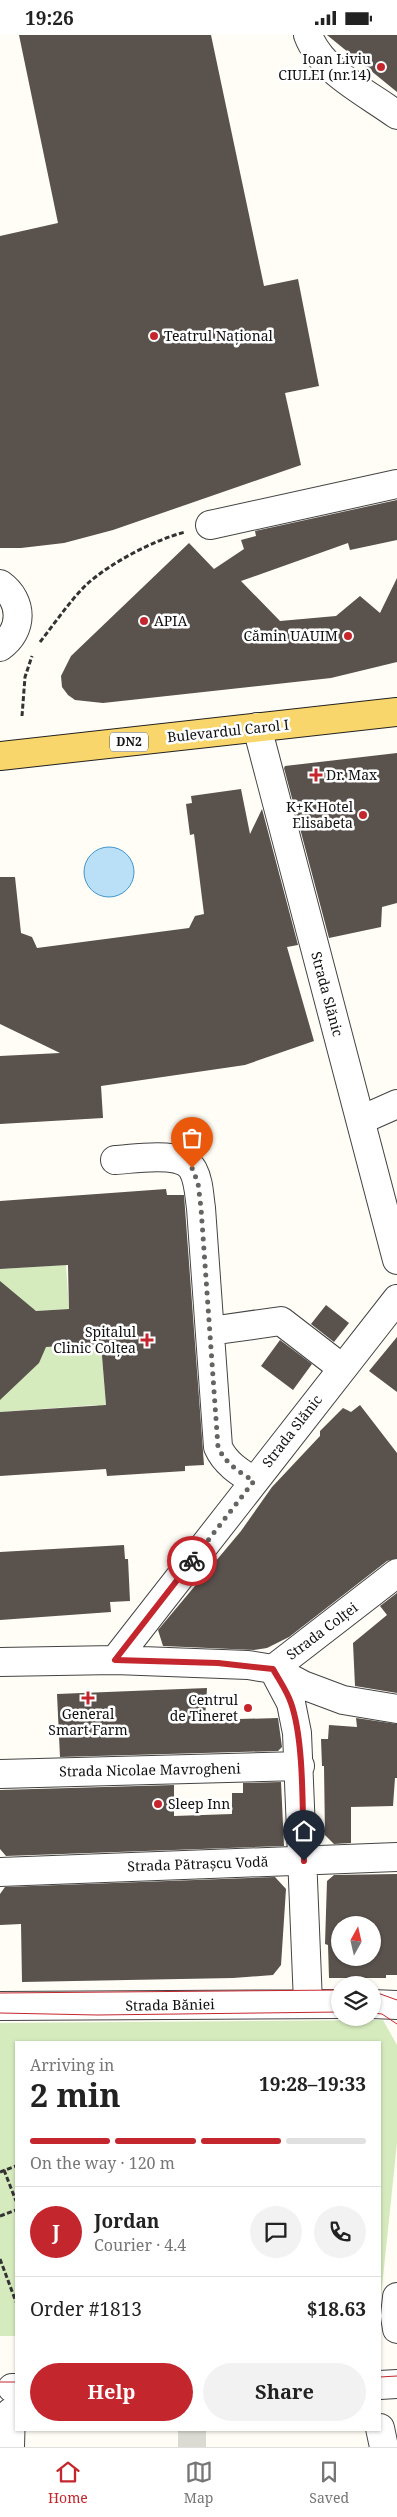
<!DOCTYPE html>
<meta charset="utf-8">
<style>
:root{--surface:#fff;--page:#f2f2f2;--text:#222;--muted:#767676;--line:#e0e0e0;--accent:#c4262e}
body{margin:0;font-family:"Noto Serif",serif;background:var(--page);color:var(--text);height:100vh;display:flex;flex-direction:column;font-size:19px;white-space:nowrap}
*{box-sizing:border-box;margin:0}
p{font-size:16px;color:var(--muted)}
.icon{flex:none;width:28px;height:28px;fill:none;stroke:currentColor;stroke-width:2;stroke-linecap:round;stroke-linejoin:round}
.map{position:relative;flex:1;overflow:hidden}
.details{position:absolute;left:15px;top:2006px;width:366px;height:390px;display:flex;flex-direction:column;background:var(--surface);border-radius:0px;box-shadow:0 1px 4px #0004}
.details>*{flex:none}
.needle{width:32px;rotate:8deg}
.tools{position:absolute;left:331px;top:1881px;display:grid;gap:10px}
.tools a{display:grid;place-items:center;width:50px;height:50px;border-radius:50%;background:var(--surface);box-shadow:0 1px 4px #0004;font-size:25px}
.pin{position:absolute;display:grid;place-items:center;width:42px;height:42px;color:#fff;margin:-51px -21px;border-radius:50% 50% 50% 0;rotate:-45deg;box-shadow:0 0 5px #0007}
.pin .icon{rotate:45deg}
.courier{position:absolute;display:grid;place-items:center;width:50px;height:50px;margin:-25px;border:4px solid #c4262e;border-radius:50%;background:#fff;color:#222;box-shadow:0 1px 6px #0007}
.overview em{font-style:normal;font-weight:700}
.overview div{display:flex;flex-direction:column-reverse}
.overview{display:flex;align-items:center;justify-content:space-between;height:85px;padding:0 15px}
h1{font-size:32px;font-weight:700;line-height:38px}
.bar{display:grid;grid-template-columns:repeat(4,1fr);gap:8px 5px;align-content:center;height:60px;padding:0 15px}
.bar i{height:6px;border-radius:4px;background:var(--line)}
.bar .selected{background:var(--accent)}
.bar p{grid-column:span 4}
.line{display:flex;align-items:center;gap:12px;padding:0 15px;border-top:1px solid var(--line)}
.line div{flex:1}
.round{display:grid;place-items:center;flex:none;width:52px;height:52px;border-radius:26px;background:var(--page)}
.primary-button{display:flex;gap:10px;margin-top:auto;padding:10px 15px}
.primary-button a{flex:1;height:58px;border-radius:30px;background:var(--accent);color:#fff;font-size:20px;font-weight:700;line-height:58px;text-align:center}
.primary-button a+a{background:var(--page);color:var(--text)}
.status{display:flex;justify-content:space-between;align-items:center;height:35px;padding:0 25px;background:var(--surface);direction:ltr}
.status svg{height:14px;fill:currentColor}
.menu{display:flex;justify-content:space-around;align-items:center;height:70px;border-top:1px solid var(--line);background:var(--surface);font-size:14px;color:var(--muted)}
.menu a{display:grid;justify-items:center;gap:2px}
.menu .selected{color:var(--accent)}
.map>svg:first-child{display:block}
.green{fill:#d5ebbd}
.water{fill:#b9e0f7;stroke:#3f96cf}
.building{fill:#5a524d;fill-rule:evenodd}
.lines{fill:none;stroke-linecap:round;stroke-linejoin:round}
.minor-tunnel{stroke:#dbdad3;stroke-width:28;stroke-dasharray:28 14;stroke-linecap:butt}
.minor-casing{stroke:#444;stroke-width:30}
.major-casing{stroke:#222;stroke-width:30}
.path{stroke:#333;stroke-width:3;stroke-dasharray:5 2.5;stroke-linecap:butt}
.minor{stroke:#fff;stroke-width:28}
.major{stroke:#f9d66b;stroke-width:28}
.tram{stroke:#c4262e;stroke-width:1}
.done{stroke:#646461;stroke-width:5;stroke-dasharray:0 9}
.route{stroke:#c4262e;stroke-width:6}
.poi-dot{fill:#c4262e;stroke:#fff;stroke-width:2}
.labels{text-anchor:middle;stroke-width:5;stroke-linejoin:round;paint-order:stroke}
.shield{fill:#fff;stroke:#585858;stroke-width:1}
.shield-label{font-size:12px;font-weight:bold;fill:#111}
.poi-label{font-size:14px;fill:#111;stroke:#fff;text-anchor:end}
.street-label{font-size:14px;fill:#111;stroke:#fff}
</style>
<div class="status"><b>19:26</b><svg viewBox="0 0 49 12"><path d="M0 12V9h3v3zM5 12V6h3v6zM10 12V3h3v9zM15 12V0h3v12zM26 1h20v11H26zM47 4h2v5h-2z"/></svg></div>
<div class="map">
<svg width="397" height="2412" viewBox="0 0 397 2412">
<rect width="100%" height="100%" fill="#fffdf5"/>
<path class="green" d="M66,1230l3,44 -33,2 -36,-12v-30z
M100,1297l7,87 -10,-14 -97,7v-29l39,-20 6,-16 27,-1z
M383,1985l14,25v98l-17,163v-263h-364v293h-16v-313z"/>
<path class="water" d="M84 837a25 25 0 1 1 50 0a25 25 0 1 1-50 0Z"/>
<path class="building" d="M19,0h192l53,251 34,-7 21,107 -34,7 16,72 -188,65 -49,13 -43,5h-21v-312l58,-13z
M327,0h70v57z
M397,465v40l-47,10 -2,-7 -107,38 39,40 56,-5 24,-20 20,17 17,-35v84l-66,16 -228,25 -28,-3 -7,-5 -6,-8 -1,-11 10,-20 118,-113 25,26 30,-20 -3,-9 15,-4 -1,-5z
M397,718v150l-15,4 -1,20 -52,11 -45,-170 1,-2z
M241,754l9,45 12,-25 36,136 -11,2 27,94 -69,24 -144,21 2,32 -103,6v-68l60,-3 -60,-29v-147h15l6,56 11,4 5,11 152,-20 6,-12 9,-2 -10,-80 -4,1 -4,-31 6,-1 -1,-7z
M166,1154l1,6h17l20,270 -19,1v5l-78,5 -1,-7 -106,7v-64l106,-7 -5,-61 -55,3 -7,16 -39,37v-119l36,30 33,-2 -1,-44 -68,4v-68z
M326,1270l23,18 -15,19 -23,-18z
M397,1302v55l-28,-21z
M280,1305l32,24 -19,26 -32,-24z
M360,1370l37,48v105l-10,3 -98,76 -22,11 -13,2 -91,-4 -5,-16 83,-99 31,-44 48,-51v-5l23,-23 8,4z
M124,1510l1,14h3l2,42 -20,1 1,10 -111,8v-68z
M397,1558v100l-42,-7 -2,-43 34,-28 -7,-9z
M207,1653l-2,32 73,-2 4,29 -4,4 -218,6 -3,-63z
M356,1683l41,6v54h-2l-2,28 -42,1v36l-17,1 -9,-9 -1,-69h-2l-1,-27h7l1,-14 28,2z
M281,1747l3,64 -278,10 -6,-7v-59l174,-5v31l58,-2v-21h11v-10z
M397,1839v101h-11v3h-57l-1,-33 -3,-1 2,-63 7,-6zM340,1890h32v32h-32z
M275,1842l11,12 -5,76 -8,10 -40,3 -211,4 -1,-58 -21,1v-31l5,-7z"/>
<g class="lines">
<path class="minor-tunnel" d="M192,2395v17"/>
<defs>
<path id="minor" d="M308,0c13,36 59,58 89,80
M210,490l187,-41
M0,549c24,17 23,47 0,63
M257,692l140,533
M361,1085l36,-16
M115,1125c20,-1 67,-10 78,10 6,11 6,25 8,38l17,239c7,16 21,25 36,34
M210,1296l71,-10 61,47
M115,1625l282,-361
M0,1627l115,-2 133,5 25,4 30,16 40,15 54,9
M273,1634l18,34 6,30 11,270
M273,1634l124,-96
M0,1739l300,-8
M0,1837l397,-15
M372,1969l25,1
M0,1971l340,-2
M397,2262l-2,19 2,13
M380,2350l17,-1
M12,2353h4
M380,2393l4,19
M10,2412l1,-35"/>
<path id="major" d="M0,721l397,-44"/>
</defs>
<use href="#minor" class="minor-casing"/>
<use href="#major" class="major-casing"/>
<path class="path" d="M40,607c15,-19 29,-40 46,-57 24,-22 68,-45 99,-53
M22,681l3,-39 7,-21
M4,2135l12,31
M0,2137l16,-6
M0,2181l16,-6
M0,2224l16,43"/>
<use href="#minor" class="minor"/>
<use href="#major" class="major"/>
<path class="tram" d="M372,1956l25,9
M0,1958l340,-3
M0,1978l97,2 243,-3
M372,1978l10,1 15,10
M380,2342l17,-1
M0,2347h16"/>
</g>
<g class="lines">
<path class="done" d="M192,1526l62,-80c-15,-9 -29,-18 -36,-34l-17,-239 -3,-25 -6,-15"/>
<path class="route" d="M192,1526l-77,99 103,3 55,6c6,11 14,22 18,34 14,40 11,114 13,158"/>
</g>
<g class="poi-dot">
<circle cx="381" cy="32" r="5"/>
<circle cx="154" cy="301" r="5"/>
<circle cx="144" cy="586" r="5"/>
<circle cx="348" cy="601" r="5"/>
<path d="M313.5 732.5h5v5h5v5h-5v5h-5v-5h-5v-5h5z"/>
<circle cx="363" cy="780" r="5"/>
<path d="M144.5 1297.5h5v5h5v5h-5v5h-5v-5h-5v-5h5z"/>
<path d="M85.5 1655.5h5v5h5v5h-5v5h-5v-5h-5v-5h5z"/>
<circle cx="248" cy="1673" r="5"/>
<circle cx="158" cy="1769" r="5"/>
</g>
<g class="labels">
<rect class="shield" x="110" y="697.5" width="38" height="19" rx="4"/>
<g class="shield-label">
<text x="129" y="711">DN2</text>
</g>
<g class="poi-label">
<text x="371" y="29">Ioan Liviu<tspan x="371" dy="16">CIULEI (nr.14)</tspan></text>
<text x="164" y="306" text-anchor="start">Teatrul Național</text>
<text x="154" y="591" text-anchor="start">APIA</text>
<text x="338" y="606">Cămin UAUIM</text>
<text x="326" y="745" text-anchor="start">Dr. Max</text>
<text x="353" y="777">K+K Hotel<tspan x="353" dy="16">Elisabeta</tspan></text>
<text x="136" y="1302">Spitalul<tspan x="136" dy="16">Clinic Colțea</tspan></text>
<text x="238" y="1670">Centrul<tspan x="238" dy="16">de Tineret</tspan></text>
<text x="88" y="1684" text-anchor="middle">General<tspan x="88" dy="16">Smart Farm</tspan></text>
<text x="168" y="1774" text-anchor="start">Sleep Inn</text>
</g>
<g class="street-label">
<text transform="translate(228 696) rotate(-6)" y="5">Bulevardul Carol I</text>
<text transform="translate(327 959) rotate(75)" y="5">Strada Slănic</text>
<text transform="translate(292 1396) rotate(-52)" y="5">Strada Slănic</text>
<text transform="translate(322 1596) rotate(-37)" y="5">Strada Colței</text>
<text transform="translate(150 1735) rotate(-1)" y="5">Strada Nicolae Mavrogheni</text>
<text transform="translate(198 1829) rotate(-2)" y="5">Strada Pătrașcu Vodă</text>
<text transform="translate(170 1970) rotate(-1)" y="5">Strada Băniei</text>
</g>
</g>
</svg>
<div class="tools">
<a><svg class="needle" viewBox="-14 -14 28 28"><path d="M0-13l5 13h-10z" fill="#e53935"/><path d="M0 13l5-13h-10z" fill="#767676"/></svg></a>
<a><svg class="icon" aria-label="layers" viewBox="0 0 24 24"><path d="M12 4l9 5-9 5-9-5zM3 14l9 5 9-5"/></svg></a>
</div>
<div class="pin" style="left:192px;top:1133px;background:#ea580c"><svg class="icon" aria-label="bag" viewBox="0 0 24 24"><path d="M5 8h14l-1 12H6zM9 8a3 3 0 0 1 6 0"/></svg></div>
<div class="pin" style="left:304px;top:1826px;background:#1f2937"><svg class="icon" aria-label="home" viewBox="0 0 24 24"><path d="M3 11l9-7 9 7M6 9v11h12V9"/></svg></div>
<div class="courier" style="left:192px;top:1526px"><svg class="icon" aria-label="bike" viewBox="0 0 24 24"><circle cx="6" cy="16" r="4"/><circle cx="18" cy="16" r="4"/><path d="M6 16l4-8h5l3 8M10 8l3 8H6M13 5h3"/></svg></div>
<section class="details">
<div class="overview"><div><h1>2 min</h1><p>Arriving in</p></div><em>19:28–19:33</em></div>
<div class="bar"><i class="selected"></i><i class="selected"></i><i class="selected"></i><i></i><p>On the way · 120 m</p></div>
<div class="line" style="height:90px"><b class="round" style="background:var(--accent);color:#fff">J</b><div><b>Jordan</b><p>Courier · 4.4</p></div><a class="round"><svg class="icon" aria-label="chat" viewBox="0 0 24 24"><path d="M4 5h16v11H9l-5 4z"/></svg></a><a class="round"><svg class="icon" aria-label="phone" viewBox="0 0 24 24"><path d="M5 4h4l2 5-3 2q2 4 5 5l2-3 5 2v4C11 20 4 13 5 4z"/></svg></a></div>
<div class="line" style="height:65px"><div>Order #1813</div><b>$18.63</b></div>
<div class="primary-button"><a>Help</a><a>Share</a></div>
</section>
</div>
<nav class="menu">
<a class="selected"><svg class="icon" aria-label="home" viewBox="0 0 24 24"><path d="M3 11l9-7 9 7M6 9v11h12V9"/></svg>Home</a>
<a><svg class="icon" aria-label="map" viewBox="0 0 24 24"><path d="M3 6l6-2 6 2 6-2v14l-6 2-6-2-6 2zM9 4v14M15 6v14"/></svg>Map</a>
<a><svg class="icon" aria-label="saved" viewBox="0 0 24 24"><path d="M7 4h10v16l-5-4-5 4z"/></svg>Saved</a>
</nav>
